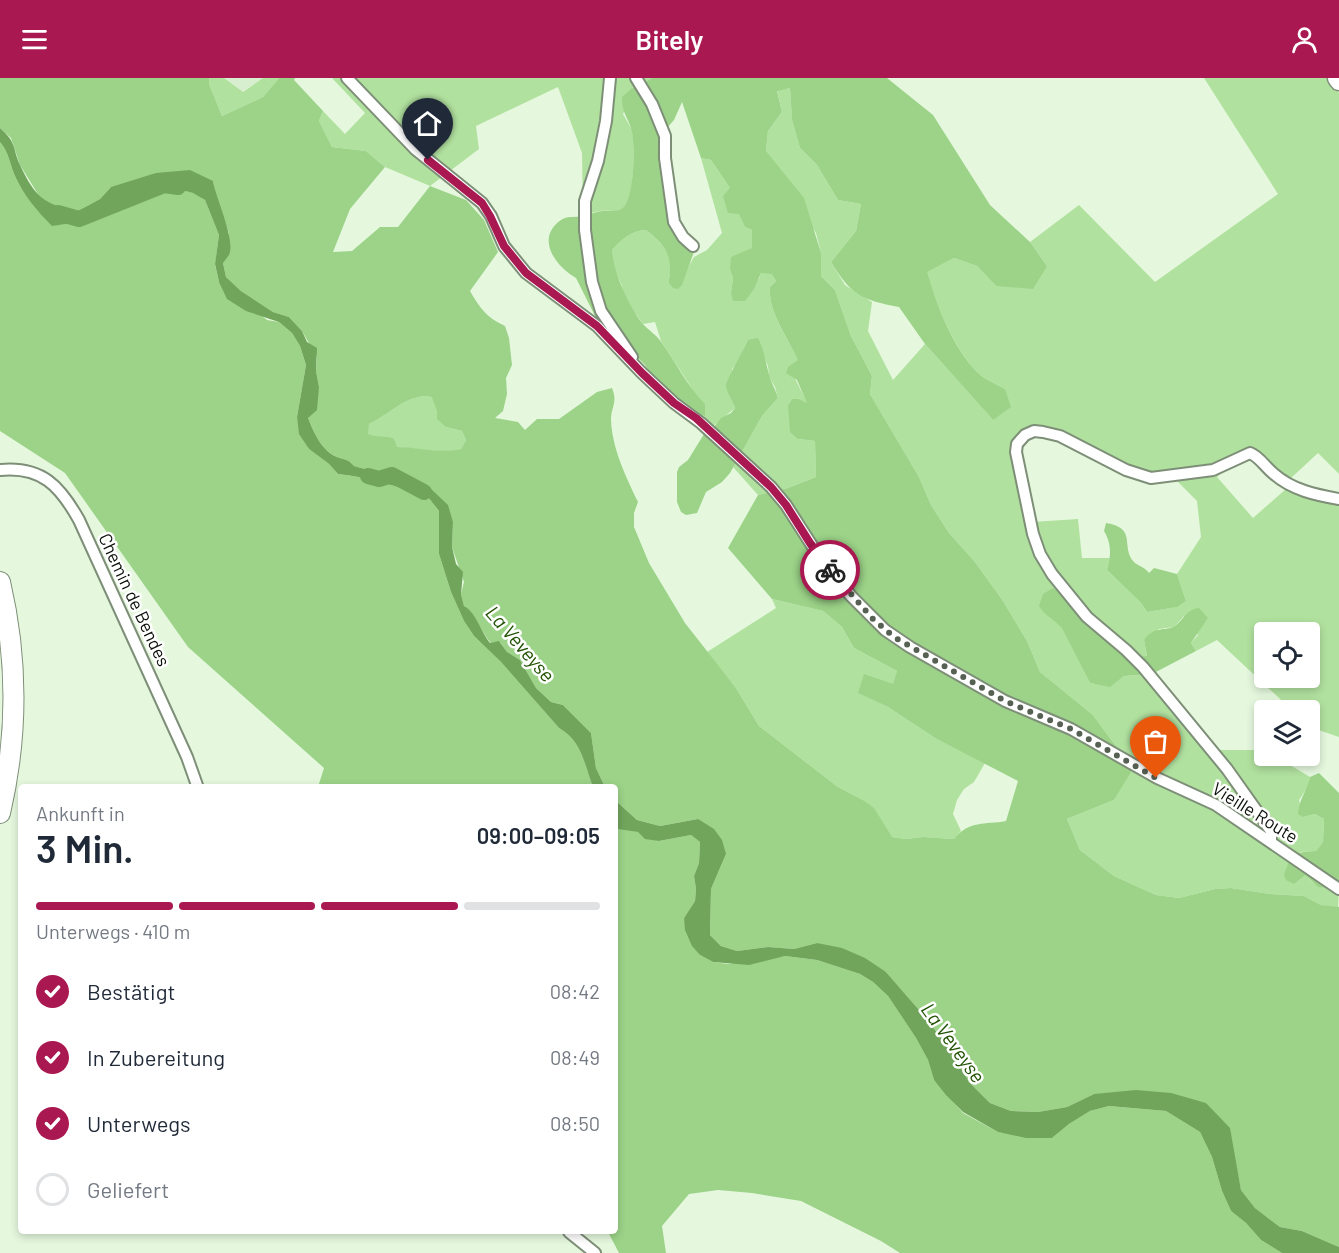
<!DOCTYPE html>
<html lang="de">
<meta charset="utf-8">
<style>
:root{--surface:#fff;--page:#f2f2f3;--text:#1f2937;--muted:#747a83;--line:#e0e1e3;--accent:#aa1851}
body{margin:0;font-family:Barlow,sans-serif;background:var(--page);color:var(--text);height:100vh;display:flex;flex-direction:column;font-size:22px;white-space:nowrap}
*{box-sizing:border-box;margin:0}
p{font-size:20px;color:var(--muted)}
.icon{flex:none;width:33px;height:33px;fill:none;stroke:currentColor;stroke-width:2;stroke-linecap:round;stroke-linejoin:round}
.map{position:relative;flex:1;overflow:hidden}
.panel{position:absolute;left:18px;top:706px;width:600px;height:450px;display:flex;flex-direction:column;background:var(--surface);border-radius:6px;box-shadow:0 3px 9px #0003}
.panel>*{flex:none}
.controls{position:absolute;left:1254px;top:544px;display:grid;gap:12px}
.controls a{display:grid;place-items:center;width:66px;height:66px;border-radius:6px;background:var(--surface);box-shadow:0 3px 9px #0003;font-size:30px}
.pin{position:absolute;display:grid;place-items:center;width:51px;height:51px;color:#fff;margin:-62px -26px;border-radius:50% 50% 50% 0;rotate:-45deg;box-shadow:0 0 6px #0007}
.pin .icon{rotate:45deg}
.courier{position:absolute;display:grid;place-items:center;width:60px;height:60px;margin:-30px;border:4px solid #aa1851;border-radius:50%;background:#fff;color:#222;box-shadow:0 2px 8px #0007}
.headline em{font-style:normal;font-weight:600}
.headline div{display:flex;flex-direction:column-reverse}
.headline{display:flex;align-items:center;justify-content:space-between;height:102px;padding:0 18px}
h1{font-size:39px;font-weight:600;line-height:45px}
.bar{display:grid;grid-template-columns:repeat(4,1fr);gap:9px 6px;align-content:center;height:72px;padding:0 18px}
.bar i{height:8px;border-radius:4px;background:var(--line)}
.bar .active{background:var(--accent)}
.bar p{grid-column:span 4}
ol{padding:0 18px;list-style:none}
li{display:flex;align-items:center;gap:18px;height:66px}
li p{margin-inline-start:auto}
li .icon{padding:6px;border-radius:50%;background:var(--accent);color:#fff;stroke-width:4}
li:last-child{color:var(--muted)}
li i{width:33px;height:33px;border:3px solid var(--line);border-radius:50%}
header{display:flex;justify-content:space-between;align-items:center;height:78px;padding:0 18px;background:var(--accent);color:#fff;font-size:27px;font-weight:600}
.map>svg:first-child{display:block}
.built{fill:#d7efce}
.green{fill:#b1e19f;fill-rule:evenodd}
.forest{fill:#9cd388;fill-rule:evenodd}
.water{fill:#71a55c}
.lines{fill:none;stroke-linecap:round;stroke-linejoin:round}
.river{stroke:#71a55c;stroke-width:16}
.minor-casing{stroke:#7e8f78;stroke-width:14}
.primary-casing{stroke:#7e8f78;stroke-width:21}
.motorway-casing{stroke:#7e8f78;stroke-width:22}
.minor{stroke:#fff;stroke-width:10}
.primary{stroke:#fff;stroke-width:18}
.motorway{stroke:#fff;stroke-width:20}
.done{stroke:#576153;stroke-width:6;stroke-dasharray:0 10.8}
.route{stroke:#aa1851;stroke-width:8}
.labels{text-anchor:middle;stroke-width:5;stroke-linejoin:round;paint-order:stroke}
.street-label{font-size:18px;fill:#0a1008;stroke:#fff}
.water-label{font-size:20px;font-style:italic;fill:#215302;stroke:#fff}
</style>
<header><svg class="icon" aria-label="menu" viewBox="0 0 24 24"><path d="M4 6h16M4 12h16M4 18h16"/></svg>Bitely<svg class="icon" aria-label="person" viewBox="0 0 24 24"><circle cx="12" cy="8" r="4"/><path d="M4 21q1-7 8-7t8 7"/></svg></header>
<div class="map">
<svg width="1339" height="1175" viewBox="0 0 1339 1175">
<rect width="100%" height="100%" fill="#e5f8de"/>
<path class="built" d="M224,0h39l-21,14z"/>
<path class="green" d="M209,0h15l19,14 20,-14h16l-16,19 -41,19 -13,-32z
M332,0h320l-16,8 -13,28c3,6 7,11 9,17 3,14 3,68 -9,77 -6,5 -15,2 -23,3 -5,0 -12,4 -17,6l-1,-64 -24,-66 -82,39 3,23 -49,37 -45,-19 -19,-16 -34,-4 -13,-26 4,-10 22,23 20,-21z
M1204,0h123l12,15v381l-21,-21 -28,26 43,17 6,-4v245l-29,-10v-16h-17l-76,-71 -21,11 -5,-8 7,-8 -14,-19 -10,11 -15,2 -15,11 3,17h-8l-94,-41 10,4 8,8 27,55 20,3 14,-10 28,-2 3,18 48,58h61v6h11l35,21 -1,8 -10,15 4,17 12,-3 9,5 -1,23 -7,9 -16,1c6,29 8,34 39,37l-1,19 -17,-3 -17,-9 -34,-2 -39,-6 -16,1 -36,9 -23,-3 -42,-19 -34,-26 -13,-31 47,-19 16,-29 -15,-26 -22,-30 -53,-43 -13,-31 -24,-40 -28,-39 -26,-29 -18,-28 -12,-28 -49,-83 2,-18 -21,-40 -16,-46 -14,-14v-23l-5,-20 -50,-82 2,-20 14,-19 -5,-22 13,-2 2,32 8,28 17,17 21,35 23,4 -5,27 -25,31 14,23 27,17 -4,29 25,49 32,-36 68,76 12,-31c-9,-5 -21,-10 -28,-17 -26,-28 -39,-65 -51,-100l28,-14 23,8 19,20 51,-20 -17,-24 49,-37 76,77 123,-88zM1035,358l11,1 15,4 77,40 37,-2 22,22 4,36 -24,37 9,27 -10,6 -29,5 -6,-9 -34,-33 3,-12h-28l-4,-39 -46,3 -12,-75 6,-7zM1250,370l36,41 -33,29 -36,-41zM1264,555h46v45h-46z
M701,80l10,2 19,28 15,39 7,3v18l-22,22 3,8 -2,15 28,-14 2,-7 11,1 4,8 -6,6c-2,26 18,51 29,74l-10,6 19,37 -9,-5h-7l-4,6 10,34 17,2 1,36 -28,11 -30,7 -25,-28 29,-51 16,-18 -3,-11 -6,-10 -1,-11 -7,-17 -1,-7 -12,-2 -12,25 -4,4v28l3,11 -31,26 -16,-22 16,4 -13,-29 -30,-46 -6,-19 -12,2 -7,-10 -11,-6 -3,-22 -10,-23v-13c9,-10 20,-20 34,-20 16,13 29,25 23,48l16,-5 9,-16 13,-7 15,-17z
M425,318l8,1 13,30 16,4 4,9 -5,9 -13,3 -51,-5 -30,-13 2,-10c20,-9 33,-26 56,-28z
M772,521l51,12 19,16 12,21 43,23 -3,13 -35,9 29,14 47,31 50,25 -11,19 -10,7 -7,11 -4,14 8,17 -7,8 -31,-2 -17,2 -14,-2 -29,-37 -25,-13 -79,-61 -23,-38 -29,-36 69,-44z"/>
<path class="forest" d="M0,0h209v6l13,32 41,-19 16,-19h16l-1,2 29,31 -4,10 13,26 34,4 19,16 -35,42 -17,43 19,-1 28,-24h18l32,-41 36,14 18,20 14,32 -28,39c9,16 17,27 35,35l4,12 3,27 -6,13 1,16 -4,17 -8,7 23,4 7,8 12,-11h22l38,-27 15,-4c6,15 -1,18 -1,32 1,28 15,57 27,82l-4,11v14l15,36 36,60 51,65 23,38 79,61 25,13 11,8 18,29 14,2 17,-2 31,2c15,-19 31,-14 52,-18l12,-40 -83,-43 -47,-31 -30,-14 6,-19 29,10 4,-13 -43,-23 -12,-21 -19,-16 -51,-12 -44,-51 30,-53 30,-7 28,-11 -1,-36 -17,-2 -8,-7 -2,-27 4,-6h7l8,4 -10,-23 -11,-7 2,-6 10,-7c-10,-23 -30,-47 -28,-73l6,-6 -4,-7 -11,-1 -7,16 -9,12h-12l-2,-8 2,-15 -3,-8 1,-13 21,-9v-18l-7,-3 -6,-13 -11,-1 -5,-17 7,-8 -19,-28 -10,-2 -19,-56 -8,18 -8,9 8,93 19,24 1,6 -12,33 -4,4 -5,-1 -4,-5c0,-5 1,-9 1,-14 0,-19 -10,-28 -24,-39 -14,0 -25,10 -34,20 1,22 17,56 30,73 6,7 15,12 20,20 15,21 25,43 43,61v12l-11,-2 -43,-38 -6,-11 -39,-39 -9,-6 -21,-42c-21,-12 -41,-40 -15,-58 7,-5 16,-2 23,-4 4,-1 8,-3 13,-4 9,-3 23,3 29,-8 8,-16 9,-54 6,-72 -3,-14 -10,-17 -10,-35l9,-8 21,-11h235l46,37 57,90 40,37 17,24 -14,23 -37,-3 -19,-20 -23,-8 -27,14c11,36 24,72 50,100 7,7 19,12 28,17l6,18 -18,13 -68,-76 -26,-37c-37,-7 -48,-12 -68,-45l25,-31 5,-27 -23,-4 -21,-35 -17,-17 -8,-28 -2,-32 -13,3 5,21 -14,19 -2,20 38,47 17,55v23l14,14 16,46 21,40 -2,18 49,83 12,28 18,28 26,29 28,39 24,40 13,31 53,43 22,30 16,27 -17,28 -47,19 13,31 34,26 42,19 23,3 36,-9 16,-1 39,6 34,2 17,9 18,2v340l-37,-16 -22,-4 -25,-19 -14,-18 -5,-25 -30,-62 -112,-9 -27,13 -29,5 -27,-1 -21,-8 -21,-21 -16,-28 -27,-36 -40,-46 -69,-29 -23,6 -26,-2 -31,4 -16,-5 -11,-11 1,-46 15,-35 -28,-35 -38,7 -23,-6 -22,-20v-12l-10,-1 -9,-19 -5,-35 -28,-28 -12,-3 -15,-14 -16,-28 -13,-8 -7,-10 -9,1c-10,-11 -16,-31 -27,-37l-3,-12 3,-12 -12,-35 1,-25 -24,-35 -75,-21c-6,-7 -9,-6 -17,-9 -16,-7 -23,-25 -29,-39l11,-31 -3,-16 1,-14 -15,-26 -13,-14 -16,-5 -32,-21 -15,-14 -3,-14 6,-30 -13,-37 -3,-15 -102,6 -11,12 -24,13 -21,-5 -14,-8 -21,-34 -9,-27 -11,-10zM425,318l7,1 5,14v8l9,8 16,4 4,9 -5,9c-21,5 -43,-2 -64,-2l-3,-8c-8,-4 -16,-1 -26,-5l1,-10c20,-9 33,-26 56,-28z
M0,64c9,10 10,23 15,34 9,20 22,35 37,49l14,-1 36,-14 26,-15 23,-7 27,1 16,4 11,7 14,35 -4,30 4,17 48,38 12,2 13,11 8,13 6,19 -9,52 3,17 9,15 20,15 9,10c31,3 60,13 90,23l11,14v43l12,38 13,29 10,15 27,26 58,66c23,13 25,36 34,59h-275l6,-19 -136,-121 -123,-174 -65,-42z
M758,260c6,11 8,25 11,37 2,8 7,15 9,23l-16,18 -32,57 -8,9 -16,10 -9,21 -11,2 -5,-3 -4,-10v-30l2,-5 9,-7 16,-26 10,-7 7,-9 10,-5 4,-5c-2,-8 -9,-16 -9,-23 0,-4 19,-38 22,-45z
M1106,445c32,5 14,24 28,39 4,4 11,5 15,11l5,-5 23,6 9,27 -9,6 -30,5 -6,-9 -34,-33c4,-15 5,-25 -3,-39z
M1053,510l24,14 16,19 20,10 26,26 8,-1 -3,-16c11,-15 21,-8 31,-14 9,-7 12,-17 24,-18l9,10 -17,25 5,8 -44,23 -28,2 -14,11 -20,-4 -28,-55c-8,-9 -17,-12 -23,-22l4,-12z
M1319,695l20,20v96l-21,-2 -13,-12 -11,9 -8,-4 -2,-5c7,-21 10,-23 32,-24l7,-9 1,-23 -9,-5 -12,3 -5,-3c2,-18 9,-22 12,-37z
M615,749l23,5 21,9 32,-6 9,7 -1,21 -5,13 2,13 -1,12 -11,17 16,37 13,7 15,2 57,-8 32,4 43,14 13,8 15,14 28,42 12,22 6,20 29,33 35,19 54,6 17,-14 21,-13 19,-5 57,5 34,21 12,25 10,34 9,20 15,12 15,17 21,13h-382l-19,-12 -80,-40 -49,-8 -34,-3 -29,4 -27,32 4,27h-47l-11,-21h7z"/>
<path class="water" d="M0,50c17,15 12,19 20,37 15,32 23,38 56,47l24,-13 11,-12 45,-14 34,-3 23,11c3,18 23,59 16,74 -2,3 -4,5 -6,8l3,14 15,14 32,21 16,5 13,14 5,11 10,6 -1,23 3,16 -2,23 -9,8c6,15 14,33 29,39 8,3 11,2 17,9l75,21 19,18 5,17 -1,25 4,17 7,8 -2,22 3,12c12,6 17,26 26,37l9,-2 8,11 13,8 16,28 15,14 12,3 28,28 5,35 9,19h-12c-9,-23 -11,-46 -34,-59l-58,-66 -27,-26 -10,-15 -13,-29 -12,-38v-43l-11,-14c-30,-10 -59,-20 -90,-23l-9,-10 -20,-15 -10,-15 -2,-17 9,-52 -6,-19 -8,-13 -13,-11 -33,-11 -19,-12 -8,-17 -4,-18 4,-29 -14,-35 -12,-7 -15,-4 -27,-1 -23,7 -26,15 -36,14 -14,2c-15,-15 -28,-30 -37,-50 -5,-11 -6,-24 -15,-34z
M615,722l22,20 23,6 38,-7 16,10 8,11 4,14 -15,35 -1,46 11,11 16,5 31,-4 26,2 23,-6 25,5 23,10 21,14 40,46 27,36 16,28 21,21 21,8 27,1 29,-5 27,-13 42,-4 35,3 35,10 24,25 11,62 14,18 25,19 22,4 37,16v6h-57l-21,-13 -15,-17 -15,-12 -9,-20 -10,-34 -12,-25 -34,-21 -57,-5 -19,5 -21,13 -17,14h-26l-28,-6 -35,-20 -17,-17 -12,-15 -6,-20 -12,-22 -28,-42 -15,-14 -13,-8 -43,-14 -32,-4 -36,9 -36,-3 -13,-7 -8,-9 -7,-16 -1,-12 11,-17 1,-12 -2,-13 5,-13 1,-21 -9,-7 -32,6 -14,-2 -7,-7 -20,-3 -3,-2z"/>
<g class="lines">
<path class="river" d="M58,135l21,6 85,-34 14,2
M368,398l11,3 13,-4 32,17"/>
<defs>
<path id="minor" d="M347,0l68,71 67,54 9,13 13,30 22,27 71,53 45,47 32,30 27,20 70,64 15,18 34,53 31,38 34,34 25,17 95,54 66,28 86,49 59,27 123,84
M610,0l-4,43 -8,40 -13,40v29l7,52 9,29 31,46
M636,0l16,26 13,32v22l9,64 9,15 10,9
M0,392c42,-4 60,16 79,50l108,237 11,31
M1271,764v-11l-44,-62 -84,-102 -17,-17 -39,-33 -35,-43 -12,-20 -7,-20 -17,-82 1,-8 8,-9 9,-4 9,1 17,4 66,34 25,8 62,-8 37,-17c10,4 15,14 24,21 18,16 42,21 65,25
M569,1154l26,21"/>
<path id="primary" d="M1337,0l2,3"/>
<path id="motorway" d="M0,504c18,77 18,154 0,231"/>
</defs>
<use href="#minor" class="minor-casing"/>
<use href="#primary" class="primary-casing"/>
<use href="#motorway" class="motorway-casing"/>
<use href="#minor" class="minor"/>
<use href="#primary" class="primary"/>
<use href="#motorway" class="motorway"/>
</g>
<g class="lines">
<path class="done" d="M830,492l43,49 21,18 111,64 66,28 85,49"/>
<path class="route" d="M428,82l54,43 8,13 14,30 22,27 71,53 45,47 32,30 22,15 75,69 15,18 24,38 20,27"/>
</g>
<g class="labels">
<g class="street-label">
<text transform="translate(134 522) rotate(65)" y="6">Chemin de Bendes</text>
<text transform="translate(1255 735) rotate(32)" y="6">Vieille Route</text>
</g>
<g class="water-label">
<text transform="translate(520 566) rotate(49)" y="7">La Veveyse</text>
<text transform="translate(953 965) rotate(54)" y="7">La Veveyse</text>
</g>
</g>
</svg>
<div class="controls">
<a><svg class="icon" aria-label="locate" viewBox="0 0 24 24"><circle cx="12" cy="12" r="6"/><path d="M12 2v4M12 18v4M2 12h4M18 12h4"/></svg></a>
<a><svg class="icon" aria-label="layers" viewBox="0 0 24 24"><path d="M12 4l9 5-9 5-9-5zM3 14l9 5 9-5"/></svg></a>
</div>
<div class="pin" style="left:1156px;top:700px;background:#ea580c"><svg class="icon" aria-label="bag" viewBox="0 0 24 24"><path d="M5 8h14l-1 12H6zM9 8a3 3 0 0 1 6 0"/></svg></div>
<div class="pin" style="left:428px;top:82px;background:#1f2937"><svg class="icon" aria-label="home" viewBox="0 0 24 24"><path d="M3 11l9-7 9 7M6 9v11h12V9"/></svg></div>
<div class="courier" style="left:830px;top:492px"><svg class="icon" aria-label="bike" viewBox="0 0 24 24"><circle cx="6" cy="16" r="4"/><circle cx="18" cy="16" r="4"/><path d="M6 16l4-8h5l3 8M10 8l3 8H6M13 5h3"/></svg></div>
<section class="panel">
<div class="headline"><div><h1>3 Min.</h1><p>Ankunft in</p></div><em>09:00–09:05</em></div>
<div class="bar"><i class="active"></i><i class="active"></i><i class="active"></i><i></i><p>Unterwegs · 410 m</p></div>
<ol>
<li><svg class="icon" aria-label="check" viewBox="0 0 24 24"><path d="M5 12l5 5 9-10"/></svg>Bestätigt<p>08:42</p></li>
<li><svg class="icon" aria-label="check" viewBox="0 0 24 24"><path d="M5 12l5 5 9-10"/></svg>In Zubereitung<p>08:49</p></li>
<li><svg class="icon" aria-label="check" viewBox="0 0 24 24"><path d="M5 12l5 5 9-10"/></svg>Unterwegs<p>08:50</p></li>
<li><i></i>Geliefert</li>
</ol>
</section>
</div>
